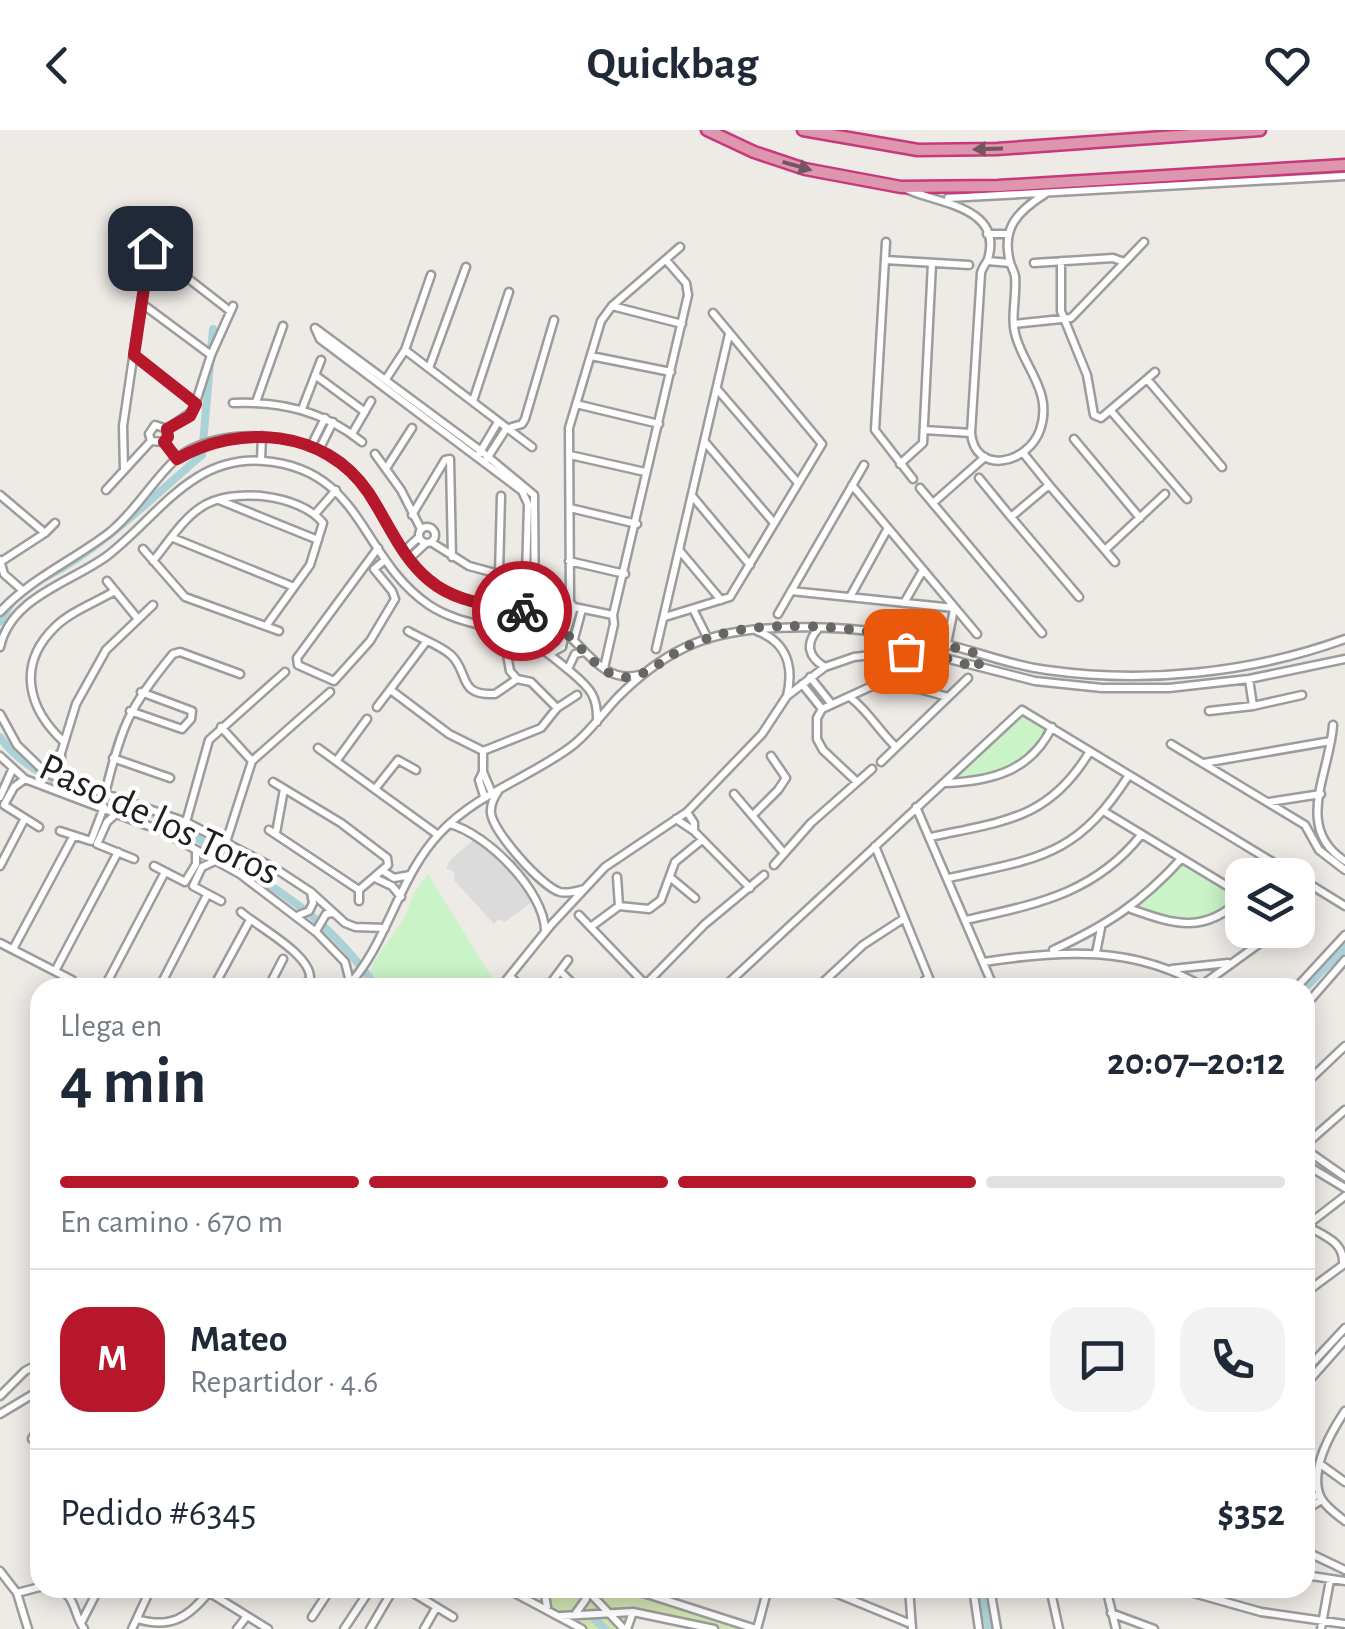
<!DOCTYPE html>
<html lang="es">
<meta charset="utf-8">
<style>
:root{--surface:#fff;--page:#f2f2f3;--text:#1f2937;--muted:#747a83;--line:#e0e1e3;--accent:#b7172b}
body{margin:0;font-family:"Alegreya Sans",sans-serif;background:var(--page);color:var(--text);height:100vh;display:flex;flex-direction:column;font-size:38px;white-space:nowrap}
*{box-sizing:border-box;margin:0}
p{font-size:32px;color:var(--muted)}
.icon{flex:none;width:55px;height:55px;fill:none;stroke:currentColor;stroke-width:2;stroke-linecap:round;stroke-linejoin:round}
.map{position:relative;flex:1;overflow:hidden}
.details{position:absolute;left:30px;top:848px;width:1285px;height:620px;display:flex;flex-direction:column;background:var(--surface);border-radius:30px;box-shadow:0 5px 25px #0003}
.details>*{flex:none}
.tools{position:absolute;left:1225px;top:728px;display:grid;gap:20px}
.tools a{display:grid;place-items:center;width:90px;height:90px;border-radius:20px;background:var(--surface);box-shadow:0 5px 25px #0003;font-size:50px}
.pin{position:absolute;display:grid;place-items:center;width:85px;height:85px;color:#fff;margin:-42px;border-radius:20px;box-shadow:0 5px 15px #0006}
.courier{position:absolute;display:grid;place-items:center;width:100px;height:100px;margin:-50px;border:8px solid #b7172b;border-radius:50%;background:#fff;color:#222;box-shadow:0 2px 12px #0007}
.headline em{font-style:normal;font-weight:700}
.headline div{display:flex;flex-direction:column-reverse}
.headline{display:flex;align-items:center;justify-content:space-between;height:170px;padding:0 30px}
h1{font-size:65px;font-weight:700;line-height:75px}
.bar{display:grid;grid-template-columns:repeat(4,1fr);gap:15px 10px;align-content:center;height:120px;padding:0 30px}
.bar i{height:12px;border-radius:8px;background:var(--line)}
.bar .current{background:var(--accent)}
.bar p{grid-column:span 4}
.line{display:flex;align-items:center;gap:25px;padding:0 30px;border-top:2px solid var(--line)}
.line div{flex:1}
.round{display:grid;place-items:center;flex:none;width:105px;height:105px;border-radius:30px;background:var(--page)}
header{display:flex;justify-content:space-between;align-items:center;height:130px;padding:0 30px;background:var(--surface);font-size:45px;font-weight:700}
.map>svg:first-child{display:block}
.grass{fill:#d0e3b2}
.park{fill:#caf3c8}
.parking{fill:#dbdbdb}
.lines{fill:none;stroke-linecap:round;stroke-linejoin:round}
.canal{stroke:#abd3d7;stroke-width:8}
.minor-casing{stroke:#9c9c9c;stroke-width:11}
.highway-casing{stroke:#c7387c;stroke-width:15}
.minor{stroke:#fff;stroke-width:6}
.highway{stroke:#dd96ad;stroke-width:10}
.oneway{fill:#74555f}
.done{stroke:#676665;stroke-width:10;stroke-dasharray:0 18}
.route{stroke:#b7172b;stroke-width:12}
.labels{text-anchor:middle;stroke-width:9;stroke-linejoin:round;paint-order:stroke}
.street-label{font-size:40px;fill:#1f1f1f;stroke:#fff}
</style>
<header><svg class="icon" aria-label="back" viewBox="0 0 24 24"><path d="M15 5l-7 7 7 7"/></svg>Quickbag<svg class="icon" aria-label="heart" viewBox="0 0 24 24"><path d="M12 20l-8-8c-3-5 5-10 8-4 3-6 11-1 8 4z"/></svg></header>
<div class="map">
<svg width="1345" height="1499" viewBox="0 0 1345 1499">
<rect width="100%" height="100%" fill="#eeeae6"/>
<path class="grass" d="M544,1458h84l128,41h-42l-81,-17 -6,17h-45l-35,-21z"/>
<path class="park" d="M1022,580l30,17c-22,45 -63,49 -107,56z
M1181,729l61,36c-33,39 -68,27 -111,14z
M428,744l66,107 -9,7 -129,-1 4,-10 3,5 6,-6 5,-14 32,-47 7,-21z"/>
<path class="parking" d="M476,708l29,28 27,36 -27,20 -7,-3 -4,5 -40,-44 1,-8 -9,-4 5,-9z"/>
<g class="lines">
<path class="canal" d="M46,447c59,-31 105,-79 156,-122l11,-126
M0,492l14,-23
M0,607c38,54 114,57 169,84 18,9 35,23 52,33 68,43 109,67 156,134
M1305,858l40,-40
M981,1458l8,41
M594,1489l11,10"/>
<defs>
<path id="minor" d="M906,59c29,14 98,17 82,70 -2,5 -6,9 -7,14l-10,160c4,43 57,31 69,-3 13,-37 -14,-60 -24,-93 -6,-19 1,-41 -1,-61 -1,-5 -4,-10 -5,-14 -9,-34 8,-51 35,-68
M948,68l397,-22
M987,104h20
M886,112l-11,188 38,49
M149,118l81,63
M885,130l84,5
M988,131l22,2
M1061,131v50l26,64 7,40 7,3 46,-39 75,88
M1034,133l79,-5 11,4
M141,173l70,52
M612,176l70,18
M1014,194l57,-6 73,-76
M405,220l127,97
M134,226l62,47
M591,226l80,16
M429,238l37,-101
M315,245l50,37
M386,249l19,-29 26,-75
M1147,249l8,-7
M717,259l81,94
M473,271l36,-109
M256,272l27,-76
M233,273c48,-2 91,8 129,39
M576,274l83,20
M302,279l19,-49
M1111,281l76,88
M167,299l26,-18 18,-56 22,-49
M924,300l47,3
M352,304l19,-33
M1074,309l66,79
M164,312l4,-5 -1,-8 -12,-4 -6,9 2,7 13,1 13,17
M705,312l69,81
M311,316l14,-28
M319,320l14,-28
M375,324l26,36 20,39
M479,324l19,-32
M1024,324l25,31
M570,325l75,17
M450,329l2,98
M261,330l1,-24
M486,330l20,-31 16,-5 3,-5 29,-99
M900,334l23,-21 9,-180
M387,337l25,-39
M124,340l-1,-44 29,-197
M979,348l32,39
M852,355l125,149
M920,358l122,145
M106,360l45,-49
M0,365l45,38
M693,367l57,68
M219,370l99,40
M933,373l52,-46
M570,378l67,16
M316,383l20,-23
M412,385l33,-55 5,-1
M419 405a8 8 0 1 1 16 0a8 8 0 1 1-16 0Z
M173,408l121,49
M431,412l38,24 41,11
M378,418l-81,110 1,7 36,16 36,-40 25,-42 -3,-8 -18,-22 11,-9
M143,419l42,48 94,34
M1105,420l60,-56
M404,421l15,-14
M680,421l41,49
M409,429l17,-16
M0,430l4,14 17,15
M2,431l43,-28 10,-10
M153,431c14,-17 29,-41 47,-53 30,-22 100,-14 123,15l-13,42 -44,61
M569,431l56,13
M499,445l2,-79
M107,451l31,38
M791,461l163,17
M850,467l38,-69
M1079,467l-68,-80 38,-32 66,77
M904,473l19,-33
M693,479l15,30
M0,482c31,-34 74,-52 110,-80 26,-21 42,-51 66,-73 39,-33 119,-27 159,-1 46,30 53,93 97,125 39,28 83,17 121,40 30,18 47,62 86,52
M525,482l3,-108 -6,-13 -202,-152 -5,-11 166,123 53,44 1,120
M778,484l86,-149
M613,485l-39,-8 -4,-5 -1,-174 32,-107 11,-15 68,-59
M665,487l65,-20 92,-153 -109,-131
M818,499c-13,15 -10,28 7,38
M408,501c13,8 32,14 43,24 19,18 6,41 44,39l22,-15
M757,501c30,11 37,36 30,65
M566,503l8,-26
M574,509l8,-30
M947,514l7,-35
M0,517c11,-50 70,-64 107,-91 50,-38 84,-101 157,-95 99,8 96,97 165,144 24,16 51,19 78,27 25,7 45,24 64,40 19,16 27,24 26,50
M506,519l4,22 7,8 14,3 26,26
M656,519l73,-315
M551,523l11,-6 3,-14
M604,538l10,-44 -1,-9 75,-320 -2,-12 -20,-23
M568,539l7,-15 9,-2
M810,547l20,25
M1249,549l4,27
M802,554l20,25
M392,561l57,43 34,17
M851,568c18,14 28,33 45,49
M377,577l49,-65
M130,581l52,18 9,-10 1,-8 -51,-19
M1209,581l44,-5 49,-11
M0,584l17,31 29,28 140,49 90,47 35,23 34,31 10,4 30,1
M1333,595c-3,48 -40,103 12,136
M221,597l31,34
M64,612c-36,-33 -48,-77 -9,-115 15,-15 41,-25 60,-36
M1171,614l134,81 14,25 26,20
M318,618l120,87
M483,621l58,-23 16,-20 20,-13
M483,621v21l-4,8 5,16
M0,626l25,23 137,52 78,43 76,58 29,30 5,20
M113,628l57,20
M337,630l30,-41
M881,632l87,-84
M1204,633l127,-22
M483,642l8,19
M46,643l8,-15 7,-5
M61,648v-25l15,-49 30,-54 47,-45
M25,649l-11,8 -10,18 35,22
M856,651l-33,-31 -6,-11v-21l5,-9 50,-23 47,3 29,8
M273,652l68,41 46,35 1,7 -29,25v11
M946,653c46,-2 85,-12 106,-56
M375,659l23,-29 18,10
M499,660c-5,7 -9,14 -8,23 2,19 51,74 69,79 8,2 16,-1 24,-3
M105,664c16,-67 24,-87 68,-140l7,-2 60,22
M734,664l50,59
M0,667l12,-27
M1269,672l52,-8
M916,677l78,181
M687,682l7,11v8
M1105,682l137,83
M117,683l-10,9 -10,22 37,15
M753,685l25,-25 8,-12 -15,-22
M676,689l18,12 56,57
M186,692l23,-82 76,-68
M450,694c37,10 94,67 95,106
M269,700l90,60
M60,701l31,10 13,-34
M276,703l8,-44
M931,707c72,-16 118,-17 159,-86
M226,712l26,-81 78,-69
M875,716l58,142
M215,731l-13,6 -9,19 28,15
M774,735l37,-42 61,-54
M0,736l24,-46
M154,736l31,16 11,-18v-14
M383,741l11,7 16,-3
M1263,745l10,-12
M617,747l2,29
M1298,747l47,29
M375,748l17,8 9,11
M671,748l24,20
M949,748c89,-20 127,-20 180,-103
M1298,778l14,-22
M1131,779c45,16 74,25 111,-11
M241,782c17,15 71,43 69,67l-9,9
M299,785l10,-4 4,-8 -2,-11
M579,785l66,69
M966,790c70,-16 128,-26 175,-85
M592,796l27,-20 30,3 12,-9 14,-38 27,-22
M316,801l10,-17 7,-1
M0,813l72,37
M13,819l60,-112
M1053,820c54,-25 88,-47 128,-91
M1096,823l5,-25
M984,832c77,-12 152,-17 221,26
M1172,839l56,-6
M55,841l63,-119
M560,841l17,17
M511,847l10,11
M1202,855l76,-55
M84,856l3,2
M104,858l61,-116
M159,858l48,-93
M213,858l37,-68
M268,858l15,-29
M346,858c42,-44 52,-111 94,-155 36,-38 83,-53 125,-82 21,-14 36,-36 53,-54 20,-20 41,-37 66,-49 67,-33 190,-21 261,-4 34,8 67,22 102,26 99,14 204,3 298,-31
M500,858l50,-62 55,-59 82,-55 75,-78 25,-38 38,-29 29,-10 52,-6 31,5 98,25 67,7h67l80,-9 96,-20
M547,858l21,-28
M642,858l63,-64 59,-49
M723,858l299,-278 272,165
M817,858l46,-43 40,-26
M915,858l13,-10
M1296,858l49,-53
M1305,876l40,-46
M1305,954l40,-38
M1305,1015l40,-35
M1305,1019l40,28
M1305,1034l40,24
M1306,1096l39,-30
M1305,1163l38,-28c2,-23 -19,-29 -36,-39
M1305,1241l40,-43
M1305,1255l40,-45
M0,1266l25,-25 15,-8
M1345,1281c-14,21 -37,61 -24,87 5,9 16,17 24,23
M0,1284l40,-24
M32,1309l8,-14
M1320,1334l25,18
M1305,1373l14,-9
M1305,1380l17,-10
M1305,1421l40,19
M0,1441l17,22 11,36
M1305,1445l40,6
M53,1458c24,5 19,24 31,41
M202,1458l66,41
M405,1458l48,29
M505,1458l77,41
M544,1458l3,19
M628,1458l128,41
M823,1458l88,36
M909,1458l3,41
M973,1458l6,41
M990,1458l7,41
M1050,1458l9,41
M1106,1458l10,41
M1176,1458l85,24 84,12
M586,1459l38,40
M17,1463l23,-6
M576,1483l10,-14 -1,-10
M1111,1483l43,16
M561,1486l72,-4 81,17
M312,1487l19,-29
M137,1489c33,10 51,-1 72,-27
M81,1493l18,-35
M132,1499l19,-41
M237,1499l10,-13
M344,1499l27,-41
M370,1499l24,-41
M424,1499l12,-21
M627,1499l6,-17
M757,1499l11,-41
M1321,1499l9,-49"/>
<path id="highway" d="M707,0l47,22 51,17 96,18 97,-1 347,-21
M803,0l115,20 79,-1 263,-19"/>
</defs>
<use href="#minor" class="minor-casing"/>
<use href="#highway" class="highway-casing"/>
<use href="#minor" class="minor"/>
<use href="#highway" class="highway"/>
</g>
<defs><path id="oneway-solid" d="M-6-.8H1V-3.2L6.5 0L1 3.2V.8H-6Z" transform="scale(2.5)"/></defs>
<g class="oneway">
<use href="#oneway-solid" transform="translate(988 19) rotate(178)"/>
<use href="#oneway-solid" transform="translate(797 36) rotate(16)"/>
</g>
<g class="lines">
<path class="done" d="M522,481c15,4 29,10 41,20 18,14 35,43 59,46 21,3 43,-19 60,-28 11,-6 24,-10 36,-14 68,-21 196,-1 263,20l-3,13 -40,-12 -32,-5"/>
<path class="route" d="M150,118l-16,107 62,49 -6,12 -23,13 1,8 -4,5 13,17c62,-36 148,-30 191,33 20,30 33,65 61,88 27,23 60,24 93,31"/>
</g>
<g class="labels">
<g class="street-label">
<text transform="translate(160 688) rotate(25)" y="14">Paso de los Toros</text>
</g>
</g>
</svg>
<div class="tools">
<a><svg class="icon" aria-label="layers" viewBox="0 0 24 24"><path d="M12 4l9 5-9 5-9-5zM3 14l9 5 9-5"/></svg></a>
</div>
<div class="pin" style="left:906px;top:521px;background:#ea580c"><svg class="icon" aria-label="bag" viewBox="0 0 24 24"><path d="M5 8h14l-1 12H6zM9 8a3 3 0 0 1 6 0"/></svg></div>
<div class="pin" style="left:150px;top:118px;background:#1f2937"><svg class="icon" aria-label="home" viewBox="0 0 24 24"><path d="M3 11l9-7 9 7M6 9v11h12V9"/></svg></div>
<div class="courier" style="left:522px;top:481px"><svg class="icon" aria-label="bike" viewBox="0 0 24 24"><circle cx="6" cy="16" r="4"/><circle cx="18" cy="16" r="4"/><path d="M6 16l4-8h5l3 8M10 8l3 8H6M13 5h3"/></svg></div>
<section class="details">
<div class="headline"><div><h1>4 min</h1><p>Llega en</p></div><em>20:07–20:12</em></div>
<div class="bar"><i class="current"></i><i class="current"></i><i class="current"></i><i></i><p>En camino · 670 m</p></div>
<div class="line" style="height:180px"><b class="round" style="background:var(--accent);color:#fff">M</b><div><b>Mateo</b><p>Repartidor · 4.6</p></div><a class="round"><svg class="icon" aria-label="chat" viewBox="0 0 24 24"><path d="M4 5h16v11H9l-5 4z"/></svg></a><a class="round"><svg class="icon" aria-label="phone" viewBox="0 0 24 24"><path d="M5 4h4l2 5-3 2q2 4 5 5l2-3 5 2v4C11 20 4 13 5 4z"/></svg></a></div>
<div class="line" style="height:130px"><div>Pedido #6345</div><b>$352</b></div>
</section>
</div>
